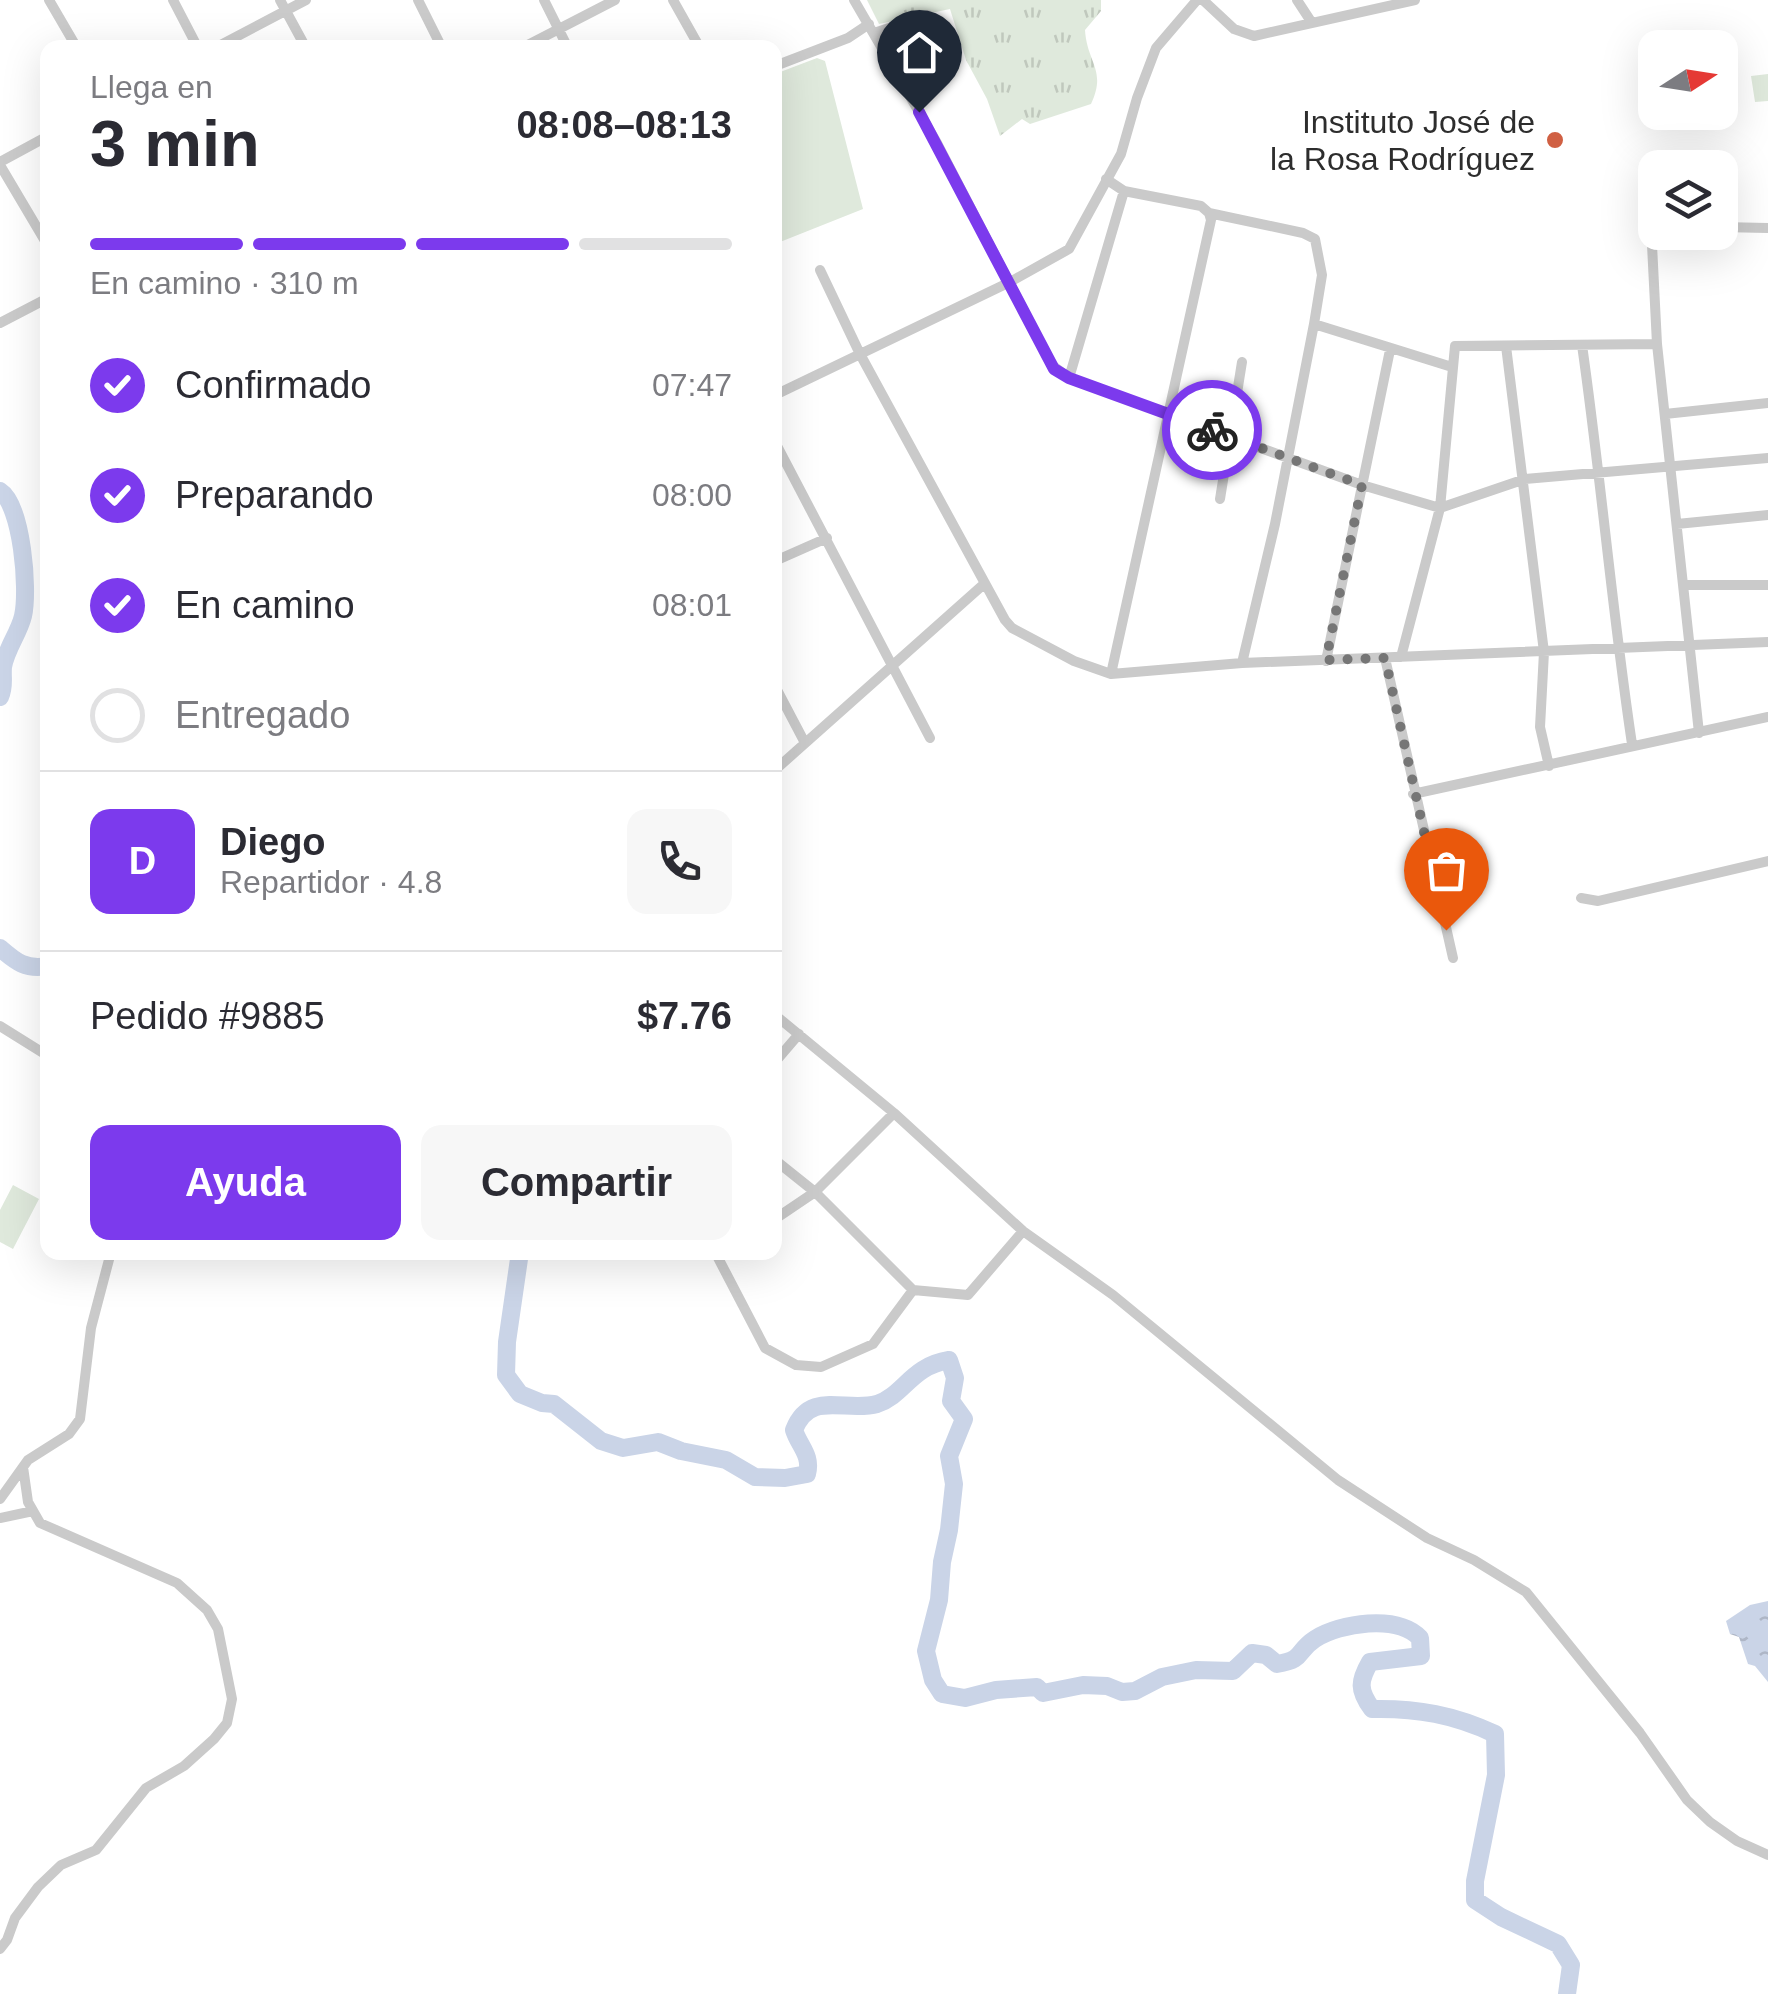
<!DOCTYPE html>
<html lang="es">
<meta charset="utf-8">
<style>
:root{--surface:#fff;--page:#f7f7f7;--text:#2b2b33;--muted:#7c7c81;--line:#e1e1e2;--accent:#7c3aed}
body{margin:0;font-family:Helvetica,sans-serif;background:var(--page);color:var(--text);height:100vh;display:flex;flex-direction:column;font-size:38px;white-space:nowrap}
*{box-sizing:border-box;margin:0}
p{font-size:32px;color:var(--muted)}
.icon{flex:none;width:55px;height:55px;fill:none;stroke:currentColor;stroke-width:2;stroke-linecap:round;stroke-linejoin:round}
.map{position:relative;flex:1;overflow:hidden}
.sheet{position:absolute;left:40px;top:40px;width:742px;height:1220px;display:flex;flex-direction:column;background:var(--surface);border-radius:20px;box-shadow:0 10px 40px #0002}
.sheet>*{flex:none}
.needle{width:65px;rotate:78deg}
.tools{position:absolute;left:1638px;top:30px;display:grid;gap:20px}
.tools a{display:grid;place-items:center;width:100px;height:100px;border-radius:20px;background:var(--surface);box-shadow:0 10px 40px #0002;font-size:50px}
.pin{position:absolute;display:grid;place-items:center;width:85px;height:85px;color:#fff;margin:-102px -42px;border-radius:50% 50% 50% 0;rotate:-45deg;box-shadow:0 0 10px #0007}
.pin .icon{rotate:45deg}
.courier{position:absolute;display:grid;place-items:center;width:100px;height:100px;margin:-50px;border:8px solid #7c3aed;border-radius:50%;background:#fff;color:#222;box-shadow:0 2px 12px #0007}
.headline em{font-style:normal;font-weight:700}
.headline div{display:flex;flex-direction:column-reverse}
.headline{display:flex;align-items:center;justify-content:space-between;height:170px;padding:0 50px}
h1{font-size:65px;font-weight:700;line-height:75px}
.bar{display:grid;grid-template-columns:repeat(4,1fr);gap:15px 10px;align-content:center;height:120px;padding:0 50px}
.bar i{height:12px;border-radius:8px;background:var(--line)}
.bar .active{background:var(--accent)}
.bar p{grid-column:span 4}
.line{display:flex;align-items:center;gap:25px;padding:0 50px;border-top:2px solid var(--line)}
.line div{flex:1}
.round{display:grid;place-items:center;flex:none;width:105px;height:105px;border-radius:20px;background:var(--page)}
ol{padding:0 50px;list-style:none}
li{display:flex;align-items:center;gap:30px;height:110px}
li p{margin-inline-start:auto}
li .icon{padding:10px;border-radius:50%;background:var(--accent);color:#fff;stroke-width:4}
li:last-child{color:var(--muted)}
li i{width:55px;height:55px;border:5px solid var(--line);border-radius:50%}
.cta{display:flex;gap:20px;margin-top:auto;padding:20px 50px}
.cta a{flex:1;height:115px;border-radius:20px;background:var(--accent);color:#fff;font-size:40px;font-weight:700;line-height:115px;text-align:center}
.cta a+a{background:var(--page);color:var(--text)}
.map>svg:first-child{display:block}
.grass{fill:url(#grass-tufts)}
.pitch{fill:#dfe9dc}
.water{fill:url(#water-ripples)}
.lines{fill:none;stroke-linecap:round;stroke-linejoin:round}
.river{stroke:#cad4e7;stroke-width:18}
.minor{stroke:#cacaca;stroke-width:10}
.done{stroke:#767676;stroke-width:10;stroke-dasharray:0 18}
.route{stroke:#7c3aed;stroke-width:12}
.poi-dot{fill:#d06043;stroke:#fff;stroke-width:4}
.labels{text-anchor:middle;stroke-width:10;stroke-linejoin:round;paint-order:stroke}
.poi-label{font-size:32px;fill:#2d2d2d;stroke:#fff;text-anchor:end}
</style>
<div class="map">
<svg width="1768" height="1994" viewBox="0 0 1768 1994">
<defs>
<pattern id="grass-tufts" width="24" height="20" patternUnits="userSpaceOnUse" patternTransform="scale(2.5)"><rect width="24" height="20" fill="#dfe9dc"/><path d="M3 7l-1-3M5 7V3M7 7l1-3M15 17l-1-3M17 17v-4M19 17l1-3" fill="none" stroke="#c0c8bd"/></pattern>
<pattern id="water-ripples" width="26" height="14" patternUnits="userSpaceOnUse" patternTransform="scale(2.5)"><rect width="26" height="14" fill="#cad4e7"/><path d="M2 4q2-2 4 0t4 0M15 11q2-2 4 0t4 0" fill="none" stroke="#aeb6c6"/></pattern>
</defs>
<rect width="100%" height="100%" fill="#fff"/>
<path class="grass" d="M867,0h234v11l-16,19c2,33 22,40 6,74l-61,20 -8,-5 -22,17 -13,-37 -21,-39 -16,-51 -71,15z"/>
<path class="pitch" d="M817,58l8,3 38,148 -88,35v-170z
M1768,74v27l-13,1 -4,-26z
M13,1185l26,14 -26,50 -13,-7v-32z"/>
<path class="water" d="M1768,1601v81l-13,-16 -7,-2 -9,-27 -9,-3 -4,-13 24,-16z"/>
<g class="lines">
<path class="river" d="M0,491c22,14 29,99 23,125 -4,17 -17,33 -20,51 -1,11 2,19 -3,30
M0,948c16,14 26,22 48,18
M520,1252l-13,90 -1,33 14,19 22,9 12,1 47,37 22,7 35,-6 23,9 45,9 29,17 30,1 22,-4c5,-19 -8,-28 -13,-44 16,-41 52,-17 83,-26 27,-9 34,-38 72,-44l6,18 -4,23 13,18 -15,37 5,28 -5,46 -7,32 -3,38 -13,51 7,29 9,14 23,4 31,-8 41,-3 6,6 40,-8 24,1 15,6 13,-1 27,-14 34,-7 37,1 19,-18 14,2 11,9c29,-5 18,-12 38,-25 25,-16 82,-25 105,-1l1,18 -51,6c-11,19 -12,28 2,47 45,-1 83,6 123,25l1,41 -21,106v19l26,17 57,27 13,21 -4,29"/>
<path class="minor" d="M49,0l28,48
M173,0l25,48
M280,0l26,48
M418,0l24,48
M544,0l24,48
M673,0l27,48
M854,0l83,143 115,222 17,13 293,107 78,23 85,-29 243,-21
M1203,0l31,29 20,7 161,-36
M1297,0l15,23
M874,33l54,-18
M215,48l91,-48
M522,48l93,-48
M775,66l73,-28 21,-14
M0,162l48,-26
M0,165l48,81
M1106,179l18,12 77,15 8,7 2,7 -100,454
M1209,213l94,20 12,6 7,36 -8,49
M1655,225h-4l6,119 42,389
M1720,227l48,1
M820,270l40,84 145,266 7,8 62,33 37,13 131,-11 526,-21
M0,323l48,-25
M1582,345c19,133 30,266 50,399
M1506,346l38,306 -4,75 9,39
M1069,378l55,-187
M775,395l235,-113 59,-33 52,-95 16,-56 19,-50 41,-48
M1665,414l103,-11
M775,442l155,296
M1220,499l22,-137
M1677,524l91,-9
M775,561l52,-23
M1683,585h85
M1401,657l39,-149 15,-162 202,-2
M1385,658l68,300
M1326,661l64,-311
M1242,663l33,-139 39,-200 138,43
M775,686l30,57
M775,770l209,-186
M1413,794l355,-77
M1581,898l17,3 170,-40
M775,1015l119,98 129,118 90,64 225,185 89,58 47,22 52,32 114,141 47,67 23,22 27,19 31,14
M0,1026l48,30
M775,1062l24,-28
M775,1160l40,32 98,98 55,5 55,-64
M775,1219l40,-27 79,-79
M715,1252l50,96 31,17 25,2 52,-23 40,-54
M0,1499l28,-39 41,-26 11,-15 11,-91 20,-76
M0,1518l33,-7
M0,1949l7,-9 8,-22 23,-31 23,-22 35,-15 50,-62 38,-22 30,-27 13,-16 5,-24 -14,-70 -11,-19 -30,-27 -137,-60 -12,-21 -5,-35"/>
</g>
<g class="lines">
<path class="done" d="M1212,430l150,55 -36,175 59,-2 61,272"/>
<path class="route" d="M919,112l135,257 15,9 143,52"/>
</g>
<circle class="poi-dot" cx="1555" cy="140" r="10"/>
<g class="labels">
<g class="poi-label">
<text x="1535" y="133">Instituto José de<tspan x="1535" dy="37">la Rosa Rodríguez</tspan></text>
</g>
</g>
</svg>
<div class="tools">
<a><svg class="needle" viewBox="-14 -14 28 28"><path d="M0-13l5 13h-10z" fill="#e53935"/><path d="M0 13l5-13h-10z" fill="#7c7c81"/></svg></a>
<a><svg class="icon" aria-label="layers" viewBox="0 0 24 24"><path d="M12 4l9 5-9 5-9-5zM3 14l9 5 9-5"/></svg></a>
</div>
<div class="pin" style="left:1446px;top:930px;background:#ea580c"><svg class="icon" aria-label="bag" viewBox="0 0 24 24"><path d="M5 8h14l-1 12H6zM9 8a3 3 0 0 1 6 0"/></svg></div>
<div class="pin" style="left:919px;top:112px;background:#1f2937"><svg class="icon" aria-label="home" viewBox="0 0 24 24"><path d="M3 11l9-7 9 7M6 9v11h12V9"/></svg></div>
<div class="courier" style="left:1212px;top:430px"><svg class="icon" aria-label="bike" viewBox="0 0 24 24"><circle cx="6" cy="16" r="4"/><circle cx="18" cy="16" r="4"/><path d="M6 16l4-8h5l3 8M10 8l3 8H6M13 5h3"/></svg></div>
<section class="sheet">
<div class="headline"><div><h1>3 min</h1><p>Llega en</p></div><em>08:08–08:13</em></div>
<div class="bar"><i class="active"></i><i class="active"></i><i class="active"></i><i></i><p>En camino · 310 m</p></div>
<ol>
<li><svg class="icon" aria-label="check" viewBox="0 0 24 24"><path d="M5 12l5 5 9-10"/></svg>Confirmado<p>07:47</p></li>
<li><svg class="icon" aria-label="check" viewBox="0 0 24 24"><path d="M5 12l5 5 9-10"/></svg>Preparando<p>08:00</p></li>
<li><svg class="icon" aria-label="check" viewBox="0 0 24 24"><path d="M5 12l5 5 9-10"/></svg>En camino<p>08:01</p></li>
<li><i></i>Entregado</li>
</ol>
<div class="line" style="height:180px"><b class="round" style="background:var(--accent);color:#fff">D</b><div><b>Diego</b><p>Repartidor · 4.8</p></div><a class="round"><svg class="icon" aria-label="phone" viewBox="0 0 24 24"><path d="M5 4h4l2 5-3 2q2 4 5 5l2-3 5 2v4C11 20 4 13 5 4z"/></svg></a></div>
<div class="line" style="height:130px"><div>Pedido #9885</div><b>$7.76</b></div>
<div class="cta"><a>Ayuda</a><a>Compartir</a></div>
</section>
</div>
